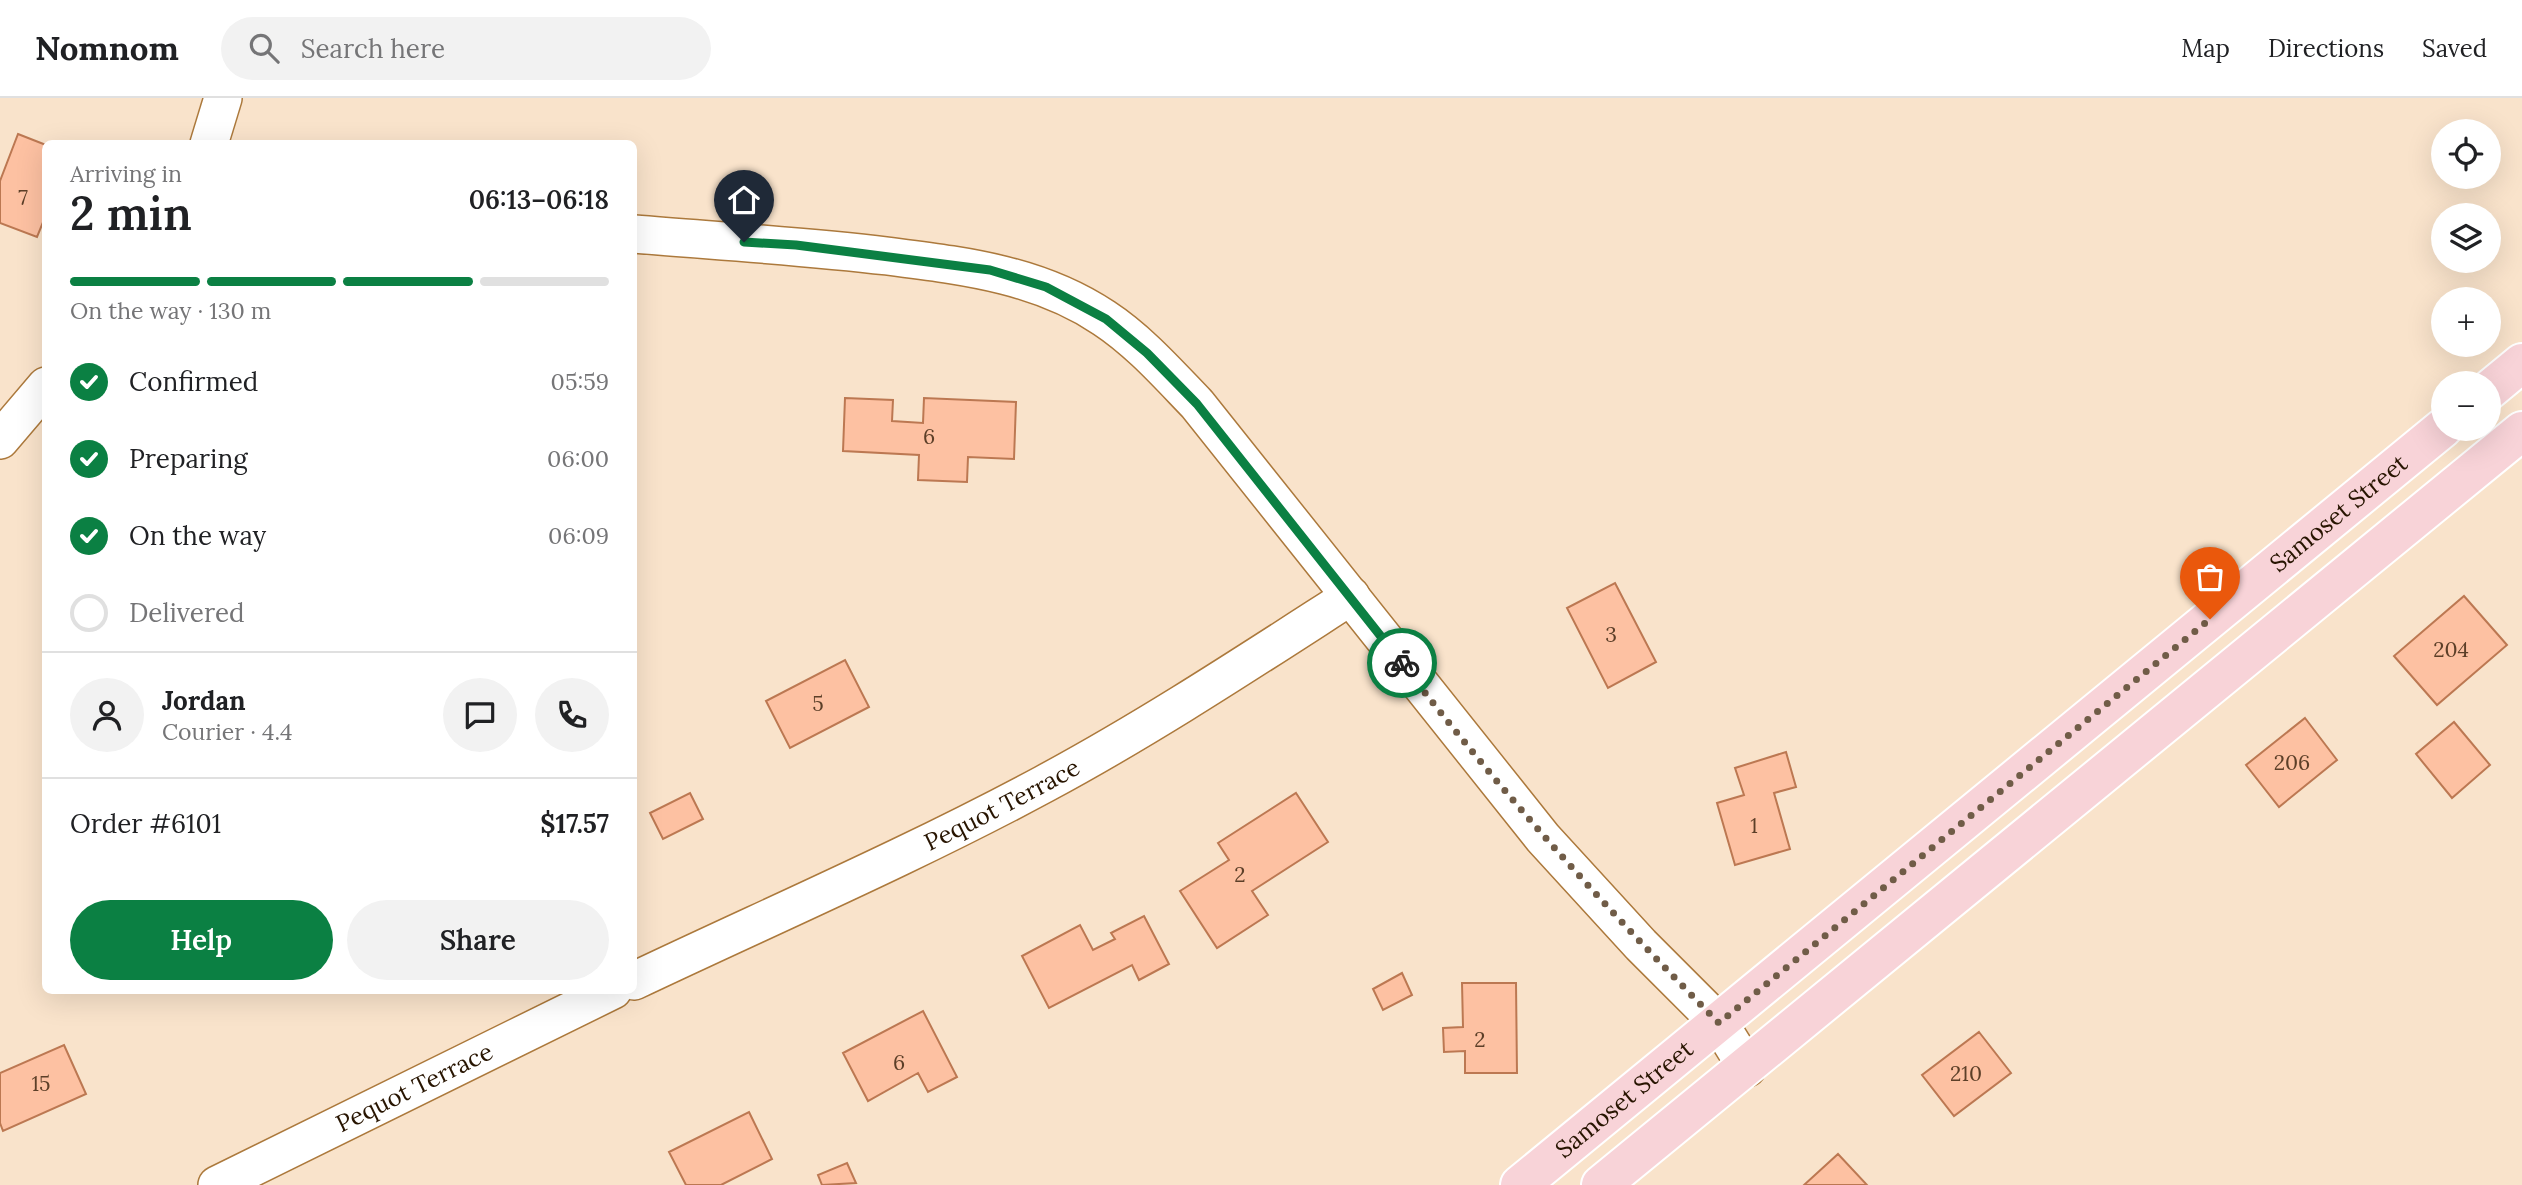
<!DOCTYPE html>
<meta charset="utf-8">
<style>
:root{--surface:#fff;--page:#f2f2f2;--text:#202124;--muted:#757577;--line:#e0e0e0;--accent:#0b8043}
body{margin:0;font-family:Lora,serif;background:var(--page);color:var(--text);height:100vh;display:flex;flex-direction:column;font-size:26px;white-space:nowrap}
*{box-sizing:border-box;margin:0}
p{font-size:23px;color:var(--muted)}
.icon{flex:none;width:38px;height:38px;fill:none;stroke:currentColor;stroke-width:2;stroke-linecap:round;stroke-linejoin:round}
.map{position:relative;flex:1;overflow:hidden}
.drawer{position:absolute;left:42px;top:42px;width:595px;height:854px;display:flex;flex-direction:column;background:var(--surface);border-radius:10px;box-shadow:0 7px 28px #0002}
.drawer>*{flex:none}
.fabs{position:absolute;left:2431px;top:21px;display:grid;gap:14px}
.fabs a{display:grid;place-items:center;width:70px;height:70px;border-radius:50%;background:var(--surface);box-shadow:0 7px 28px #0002;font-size:35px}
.pin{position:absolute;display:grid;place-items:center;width:60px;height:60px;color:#fff;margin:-72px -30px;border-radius:50% 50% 50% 0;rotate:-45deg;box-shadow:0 0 7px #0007}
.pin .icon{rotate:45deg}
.courier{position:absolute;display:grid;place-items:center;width:70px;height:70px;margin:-35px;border:5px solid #0b8043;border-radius:50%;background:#fff;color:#222;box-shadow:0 2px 9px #0007}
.summary em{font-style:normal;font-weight:600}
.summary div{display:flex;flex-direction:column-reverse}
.summary{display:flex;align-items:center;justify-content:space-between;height:119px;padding:0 28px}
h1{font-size:46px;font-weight:600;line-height:52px}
.bar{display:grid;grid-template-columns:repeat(4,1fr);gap:10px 7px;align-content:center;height:84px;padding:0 28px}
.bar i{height:9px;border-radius:5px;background:var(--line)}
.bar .selected{background:var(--accent)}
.bar p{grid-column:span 4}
.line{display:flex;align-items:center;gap:18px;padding:0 28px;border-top:2px solid var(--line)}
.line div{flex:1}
.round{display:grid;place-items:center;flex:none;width:74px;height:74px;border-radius:37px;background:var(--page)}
ol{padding:0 28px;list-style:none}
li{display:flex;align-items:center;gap:21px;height:77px}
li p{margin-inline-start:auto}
li .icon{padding:7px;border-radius:50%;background:var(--accent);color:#fff;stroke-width:4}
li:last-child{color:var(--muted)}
li i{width:38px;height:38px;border:4px solid var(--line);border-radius:50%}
.button{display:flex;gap:14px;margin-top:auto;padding:14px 28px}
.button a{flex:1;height:80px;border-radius:42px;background:var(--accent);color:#fff;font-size:28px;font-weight:600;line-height:80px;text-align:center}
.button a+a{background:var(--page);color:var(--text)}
header{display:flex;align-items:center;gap:42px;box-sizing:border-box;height:98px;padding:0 35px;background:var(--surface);border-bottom:2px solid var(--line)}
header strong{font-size:33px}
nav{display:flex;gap:38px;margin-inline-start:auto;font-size:24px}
.search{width:490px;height:63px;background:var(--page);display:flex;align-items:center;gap:18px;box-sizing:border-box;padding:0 24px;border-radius:38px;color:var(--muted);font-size:26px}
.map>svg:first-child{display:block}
.building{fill:#fdc1a2;stroke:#bc7852;stroke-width:2}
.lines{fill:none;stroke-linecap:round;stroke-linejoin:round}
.minor-casing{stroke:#ac793c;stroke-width:40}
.trunk-casing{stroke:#fff;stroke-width:42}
.minor{stroke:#fff;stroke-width:37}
.trunk{stroke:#f8d3d8;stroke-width:38}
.done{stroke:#705c47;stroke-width:7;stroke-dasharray:0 12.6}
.route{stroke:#0b8043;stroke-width:9}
.labels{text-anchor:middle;stroke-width:5;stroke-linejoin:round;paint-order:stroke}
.number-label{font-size:21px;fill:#5c3f28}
.street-label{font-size:24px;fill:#271400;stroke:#fff}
</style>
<header>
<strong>Nomnom</strong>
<div class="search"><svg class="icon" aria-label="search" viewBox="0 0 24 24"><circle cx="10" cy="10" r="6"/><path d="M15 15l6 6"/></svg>Search here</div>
<nav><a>Map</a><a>Directions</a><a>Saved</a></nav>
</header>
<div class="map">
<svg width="2522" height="1087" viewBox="0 0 2522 1087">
<rect width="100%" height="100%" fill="#f9e3cb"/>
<path class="building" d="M18,36l28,11v70l-9,22 -37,-14v-42z
M845,300l48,2 -1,21 31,2 1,-25 92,4 -2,57 -46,-2 -1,25 -49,-2 1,-25 -76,-4z
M1615,485l41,79 -48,26 -41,-80z
M2464,498l43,49 -70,60 -43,-49z
M845,562l24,47 -79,41 -24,-47z
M2305,620l32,42 -58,47 -33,-42z
M2454,624l36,43 -38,33 -36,-44z
M1786,654l10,35 -22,6 16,56 -55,16 -18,-62 27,-8 -9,-27z
M690,695l13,26 -40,20 -13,-26z
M1296,695l32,49 -76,49 16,24 -51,33 -37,-57 49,-31 -11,-17z
M1144,818l25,48 -30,16 -7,-15 -83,43 -27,-52 58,-31 13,25 22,-11 -4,-6z
M1402,875l10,22 -29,15 -10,-21z
M1462,885h54l1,90h-52v-22l-21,1 -1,-24 20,-1z
M923,913l34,66 -29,15 -10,-19 -50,28 -25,-48z
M1979,934l32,41 -57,43 -32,-41z
M64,947l22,49 -83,37 -3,-8v-50z
M749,1014l23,47 -51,26h-35l-17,-33z
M1838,1056l29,31h-63z
M847,1065l9,20 -34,2 -4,-10z"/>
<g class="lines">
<defs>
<g id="minor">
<path d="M209,46l14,-46"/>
<path d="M634,136c84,7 169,12 253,22 77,10 151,18 217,62 35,23 64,56 93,86l346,434 98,107 78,78 28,45"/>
<path d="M0,342l46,-54"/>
<path id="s1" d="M634,883c137,-65 276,-125 410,-197 106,-57 206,-123 307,-188"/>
<path id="s2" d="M217,1087l396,-195"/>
</g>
<g id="trunk">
<path d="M2488,293l34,-28"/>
<path id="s3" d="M1520,1087l923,-757"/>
<path d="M1601,1087l921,-754"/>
</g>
</defs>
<use href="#minor" class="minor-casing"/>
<use href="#trunk" class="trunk-casing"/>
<use href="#minor" class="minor"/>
<use href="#trunk" class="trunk"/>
</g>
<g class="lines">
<path class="done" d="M1402,565c98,128 204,246 317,360l491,-404"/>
<path class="route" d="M744,144l52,3 194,25 56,17 60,32 41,34 50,51 205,259"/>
</g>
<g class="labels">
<g class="number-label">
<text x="23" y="107">7</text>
<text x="929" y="346">6</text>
<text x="1611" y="544">3</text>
<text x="2451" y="559">204</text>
<text x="818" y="613">5</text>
<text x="2292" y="672">206</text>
<text x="1754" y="735">1</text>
<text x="1240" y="784">2</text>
<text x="1480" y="949">2</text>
<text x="899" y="972">6</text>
<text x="1966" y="983">210</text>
<text x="41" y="993">15</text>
</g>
<g class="street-label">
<text dy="8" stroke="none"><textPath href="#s3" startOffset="1059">Samoset Street</textPath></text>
<text dy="8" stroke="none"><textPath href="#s1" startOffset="408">Pequot Terrace</textPath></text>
<text dy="8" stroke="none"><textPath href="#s2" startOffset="220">Pequot Terrace</textPath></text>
<text dy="8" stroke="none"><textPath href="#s3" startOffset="135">Samoset Street</textPath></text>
</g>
</g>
</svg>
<div class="fabs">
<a><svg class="icon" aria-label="locate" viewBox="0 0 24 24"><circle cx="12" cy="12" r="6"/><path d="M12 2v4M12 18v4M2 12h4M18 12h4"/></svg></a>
<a><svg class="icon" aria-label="layers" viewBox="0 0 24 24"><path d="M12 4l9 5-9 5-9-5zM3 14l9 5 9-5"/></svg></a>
<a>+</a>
<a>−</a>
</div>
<div class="pin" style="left:2210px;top:521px;background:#ea580c"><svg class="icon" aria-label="bag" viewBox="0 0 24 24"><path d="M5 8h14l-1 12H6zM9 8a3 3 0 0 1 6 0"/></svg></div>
<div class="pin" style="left:744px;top:144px;background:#1f2937"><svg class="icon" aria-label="home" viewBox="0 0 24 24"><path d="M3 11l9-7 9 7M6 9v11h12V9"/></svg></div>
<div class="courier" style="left:1402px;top:565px"><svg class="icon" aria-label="bike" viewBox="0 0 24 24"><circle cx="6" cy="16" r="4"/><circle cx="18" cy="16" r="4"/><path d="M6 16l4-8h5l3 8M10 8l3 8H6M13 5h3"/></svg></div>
<section class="drawer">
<div class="summary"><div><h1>2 min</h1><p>Arriving in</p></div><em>06:13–06:18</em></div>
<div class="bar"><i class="selected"></i><i class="selected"></i><i class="selected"></i><i></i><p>On the way · 130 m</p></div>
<ol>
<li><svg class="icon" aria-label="check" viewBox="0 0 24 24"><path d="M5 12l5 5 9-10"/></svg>Confirmed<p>05:59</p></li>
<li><svg class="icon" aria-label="check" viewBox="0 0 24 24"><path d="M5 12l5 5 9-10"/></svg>Preparing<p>06:00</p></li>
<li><svg class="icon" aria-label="check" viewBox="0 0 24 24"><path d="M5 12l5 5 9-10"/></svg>On the way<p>06:09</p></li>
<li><i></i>Delivered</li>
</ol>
<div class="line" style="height:126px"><a class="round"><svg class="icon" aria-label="person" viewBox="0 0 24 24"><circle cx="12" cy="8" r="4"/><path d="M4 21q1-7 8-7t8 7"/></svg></a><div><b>Jordan</b><p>Courier · 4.4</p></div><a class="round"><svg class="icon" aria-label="chat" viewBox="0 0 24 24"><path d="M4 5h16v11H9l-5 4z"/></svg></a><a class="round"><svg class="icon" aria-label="phone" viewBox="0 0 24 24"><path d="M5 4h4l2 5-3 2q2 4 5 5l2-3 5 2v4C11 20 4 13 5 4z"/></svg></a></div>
<div class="line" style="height:91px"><div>Order #6101</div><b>$17.57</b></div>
<div class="button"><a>Help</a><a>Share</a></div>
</section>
</div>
